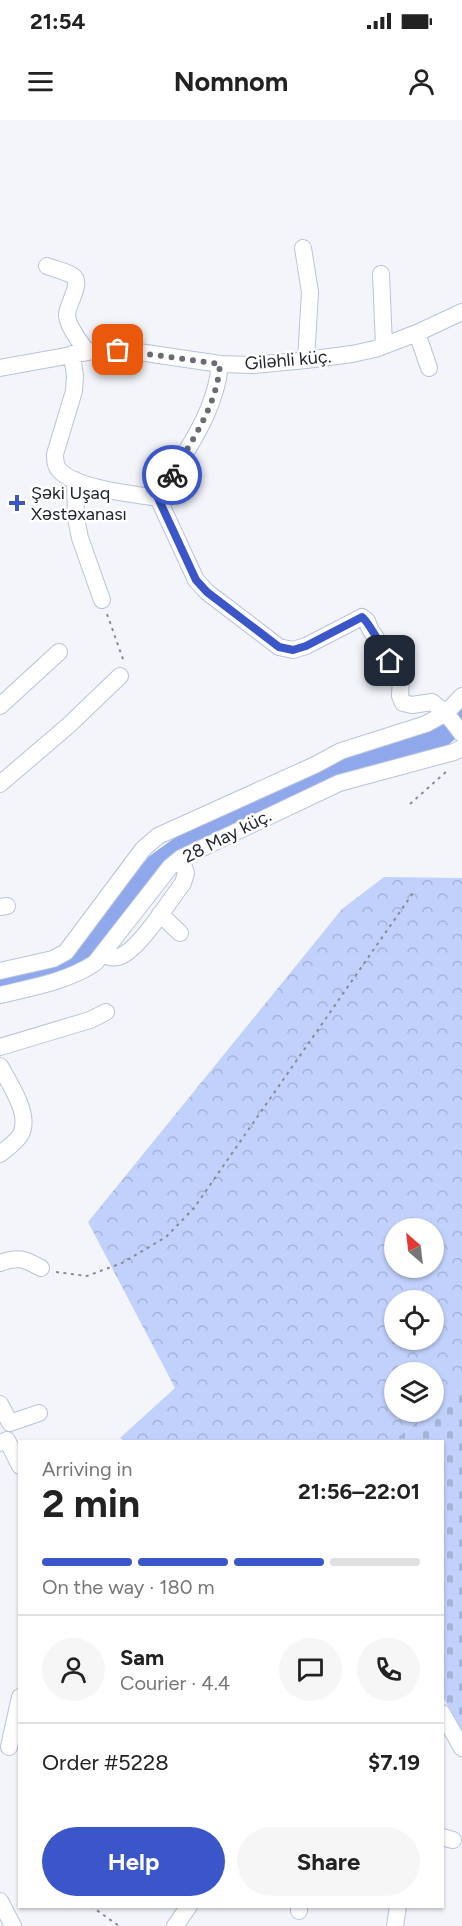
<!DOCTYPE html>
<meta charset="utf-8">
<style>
:root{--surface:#fff;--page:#f6f6f6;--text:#222;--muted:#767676;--line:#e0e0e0;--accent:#3a56c8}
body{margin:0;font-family:Figtree,sans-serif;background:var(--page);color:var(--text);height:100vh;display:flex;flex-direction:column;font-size:22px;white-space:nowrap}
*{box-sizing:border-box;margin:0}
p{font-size:20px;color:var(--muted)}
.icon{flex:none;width:33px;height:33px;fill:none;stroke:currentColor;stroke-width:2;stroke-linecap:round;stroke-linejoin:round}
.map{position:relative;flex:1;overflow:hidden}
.drawer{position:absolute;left:18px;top:1320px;width:426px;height:468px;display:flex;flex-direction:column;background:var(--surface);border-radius:0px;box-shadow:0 2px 4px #0004}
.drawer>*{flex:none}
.needle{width:39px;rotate:332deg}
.fabs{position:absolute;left:384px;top:1098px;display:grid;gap:12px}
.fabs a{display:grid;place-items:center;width:60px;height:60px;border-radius:50%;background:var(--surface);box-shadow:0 2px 4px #0004;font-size:30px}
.pin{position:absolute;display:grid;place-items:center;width:51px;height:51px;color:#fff;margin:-26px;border-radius:12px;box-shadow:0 3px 9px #0006}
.courier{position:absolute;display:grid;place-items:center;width:60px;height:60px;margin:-30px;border:4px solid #3a56c8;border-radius:50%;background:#fff;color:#222;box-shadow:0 2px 8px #0007}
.head em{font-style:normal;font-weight:700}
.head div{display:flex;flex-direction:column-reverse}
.head{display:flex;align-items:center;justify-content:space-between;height:102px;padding:0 24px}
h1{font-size:39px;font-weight:700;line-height:45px}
.bar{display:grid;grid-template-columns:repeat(4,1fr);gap:9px 6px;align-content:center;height:72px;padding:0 24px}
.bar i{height:8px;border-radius:4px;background:var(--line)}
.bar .selected{background:var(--accent)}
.bar p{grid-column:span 4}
.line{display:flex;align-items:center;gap:15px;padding:0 24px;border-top:2px solid var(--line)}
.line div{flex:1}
.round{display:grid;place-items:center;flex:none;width:63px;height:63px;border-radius:32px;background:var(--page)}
.action{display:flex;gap:12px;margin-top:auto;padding:12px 24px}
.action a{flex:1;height:69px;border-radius:36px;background:var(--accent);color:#fff;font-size:24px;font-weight:700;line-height:69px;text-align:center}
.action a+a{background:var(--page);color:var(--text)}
.status{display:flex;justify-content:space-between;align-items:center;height:42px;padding:0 30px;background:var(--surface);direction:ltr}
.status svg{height:16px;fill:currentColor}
header{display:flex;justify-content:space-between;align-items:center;height:78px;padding:0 24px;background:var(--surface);font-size:27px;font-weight:700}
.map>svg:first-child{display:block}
.forest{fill:url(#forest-crowns);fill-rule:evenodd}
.cemetery{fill:url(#cemetery-stones)}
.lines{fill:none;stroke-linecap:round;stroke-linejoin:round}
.river{stroke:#8fa7eb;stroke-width:26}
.minor-casing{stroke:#b8c3de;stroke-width:18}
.path{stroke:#898c94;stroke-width:2;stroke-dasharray:3 4.5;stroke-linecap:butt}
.minor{stroke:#fff;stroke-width:16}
.done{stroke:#696c75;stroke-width:6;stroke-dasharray:0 10.8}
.route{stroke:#3a56c8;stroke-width:8}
.poi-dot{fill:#3a56c8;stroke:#fff;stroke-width:2}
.labels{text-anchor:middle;stroke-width:5;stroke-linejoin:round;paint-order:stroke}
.street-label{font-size:18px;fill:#1f232d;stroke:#fff}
.poi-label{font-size:18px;fill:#1f232d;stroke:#fff;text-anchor:start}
</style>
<div class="status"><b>21:54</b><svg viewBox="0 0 49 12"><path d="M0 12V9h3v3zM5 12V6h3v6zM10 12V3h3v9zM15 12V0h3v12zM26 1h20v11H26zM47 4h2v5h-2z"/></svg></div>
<header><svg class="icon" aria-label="menu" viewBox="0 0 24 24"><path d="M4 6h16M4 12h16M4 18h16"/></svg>Nomnom<svg class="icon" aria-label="person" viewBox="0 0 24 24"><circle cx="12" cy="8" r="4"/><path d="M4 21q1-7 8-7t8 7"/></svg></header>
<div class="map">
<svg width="462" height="1806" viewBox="0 0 462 1806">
<defs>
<pattern id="forest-crowns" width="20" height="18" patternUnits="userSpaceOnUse" patternTransform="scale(1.5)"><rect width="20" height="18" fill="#c1d1fb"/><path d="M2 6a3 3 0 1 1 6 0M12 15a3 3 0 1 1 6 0" fill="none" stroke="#a5b3d7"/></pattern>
<pattern id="cemetery-stones" width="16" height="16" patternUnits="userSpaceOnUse" patternTransform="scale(1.5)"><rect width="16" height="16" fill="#c1d1fb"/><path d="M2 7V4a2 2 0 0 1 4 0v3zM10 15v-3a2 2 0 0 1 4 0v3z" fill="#a5b3d7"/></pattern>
</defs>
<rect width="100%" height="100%" fill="#f3f5fb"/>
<path class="forest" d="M384,757l78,1v510l-28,22v-38h-40v40h37l-38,29h-269l-4,-3 55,-50 -87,-166 254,-313zM394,1108h40v40h-40zM394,1180h40v40h-40z"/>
<path class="cemetery" d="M462,1268v343l-19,-34 -1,-255 -49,-1z"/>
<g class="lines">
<path class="river" d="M0,863l39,-7 39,-18 37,-40 43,-52 33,-24 117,-60 59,-24 74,-24 21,-18"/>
<defs>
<path id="minor" d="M303,128l7,44 -4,68
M47,146c7,3 19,5 26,10 10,7 -6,28 -6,39 1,13 13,26 20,37
M381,154l3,71
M417,213l12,35
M72,234l3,22 -1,15 -19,63c0,6 0,12 5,17 18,18 73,23 98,27l38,82 11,12 72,55 14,3 13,-4 56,-29 5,4 3,8 31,47 -1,20 3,7 9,2 20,-3 14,11 16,21
M0,248l105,-19 27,2 88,13 33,1 53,-5 46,-6 23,-5 42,-16 45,-21
M75,360l1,38 4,20 22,62
M158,378c24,-42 58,-84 62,-134
M0,586l59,-54
M0,664l69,-59 51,-49
M0,787l7,-1
M160,794l20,19
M103,835c7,2 11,4 18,1 20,-9 48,-55 62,-73l3,-10 -5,-15
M0,851l53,-12 13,-7 77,-103 15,-13 157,-71 26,-14 85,-27 20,-11 16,-17
M0,875c33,-8 66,-13 95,-32l75,-96 11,-9 158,-75 115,-31 8,-4
M0,927l90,-27 16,-8
M0,946c9,17 31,48 21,68 -4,8 -14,14 -21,20
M0,1143c19,-7 24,-4 41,5
M0,1284l10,19 29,-10
M0,1323l7,-3 13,26
M442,1593l20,35
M9,1627l11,-50
M442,1717l11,3
M0,1781l13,25
M299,1791v-5
M175,1806l14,-20
M395,1806l3,-20"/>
</defs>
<use href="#minor" class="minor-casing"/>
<path class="path" d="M107,494l17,48
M410,684l37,-33
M56,1152l31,4 35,-13 44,-26 28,-29 219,-315
M91,1786l28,20"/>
<use href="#minor" class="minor"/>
</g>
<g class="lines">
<path class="done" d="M118,230l102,14c-3,42 -28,76 -48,111"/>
<path class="route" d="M172,355l-14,23 38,82 11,12 72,55 14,3 13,-4 56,-29c7,5 22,34 28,44"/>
</g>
<path class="poi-dot" d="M14 374h6v6h6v6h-6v6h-6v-6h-6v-6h6z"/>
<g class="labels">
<g class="street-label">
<text transform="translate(288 240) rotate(-5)" y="6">Giləhli küç.</text>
<text transform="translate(227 716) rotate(-27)" y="6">28 May küç.</text>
</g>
<g class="poi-label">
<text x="31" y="379">Şəki Uşaq<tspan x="31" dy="21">Xəstəxanası</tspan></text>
</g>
</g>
</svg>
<div class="fabs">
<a><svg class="needle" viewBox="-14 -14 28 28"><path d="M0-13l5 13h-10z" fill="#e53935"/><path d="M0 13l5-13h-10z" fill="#767676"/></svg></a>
<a><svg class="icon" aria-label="locate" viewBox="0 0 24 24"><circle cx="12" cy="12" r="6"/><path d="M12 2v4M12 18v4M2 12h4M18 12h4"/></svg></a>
<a><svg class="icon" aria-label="layers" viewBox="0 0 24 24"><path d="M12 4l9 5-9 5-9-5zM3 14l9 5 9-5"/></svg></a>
</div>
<div class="pin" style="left:118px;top:230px;background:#ea580c"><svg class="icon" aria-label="bag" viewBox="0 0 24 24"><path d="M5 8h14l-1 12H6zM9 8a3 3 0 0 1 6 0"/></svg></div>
<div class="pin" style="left:390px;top:541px;background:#1f2937"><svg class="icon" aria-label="home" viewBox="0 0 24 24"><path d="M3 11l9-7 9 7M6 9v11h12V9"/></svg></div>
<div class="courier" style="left:172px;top:355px"><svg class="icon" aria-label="bike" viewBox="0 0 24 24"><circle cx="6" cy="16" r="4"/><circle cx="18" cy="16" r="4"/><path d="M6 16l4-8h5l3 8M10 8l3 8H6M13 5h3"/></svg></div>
<section class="drawer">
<div class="head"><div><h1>2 min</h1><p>Arriving in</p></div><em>21:56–22:01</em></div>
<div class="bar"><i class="selected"></i><i class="selected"></i><i class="selected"></i><i></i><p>On the way · 180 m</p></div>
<div class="line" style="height:108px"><a class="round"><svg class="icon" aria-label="person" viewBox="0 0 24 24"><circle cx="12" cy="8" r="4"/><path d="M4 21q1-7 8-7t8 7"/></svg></a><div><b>Sam</b><p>Courier · 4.4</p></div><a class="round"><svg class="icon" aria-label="chat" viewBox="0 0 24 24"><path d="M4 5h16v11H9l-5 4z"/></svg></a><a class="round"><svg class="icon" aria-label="phone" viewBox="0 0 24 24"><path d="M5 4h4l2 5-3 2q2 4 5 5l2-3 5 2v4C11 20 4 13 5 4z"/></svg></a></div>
<div class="line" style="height:78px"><div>Order #5228</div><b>$7.19</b></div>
<div class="action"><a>Help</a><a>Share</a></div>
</section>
</div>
